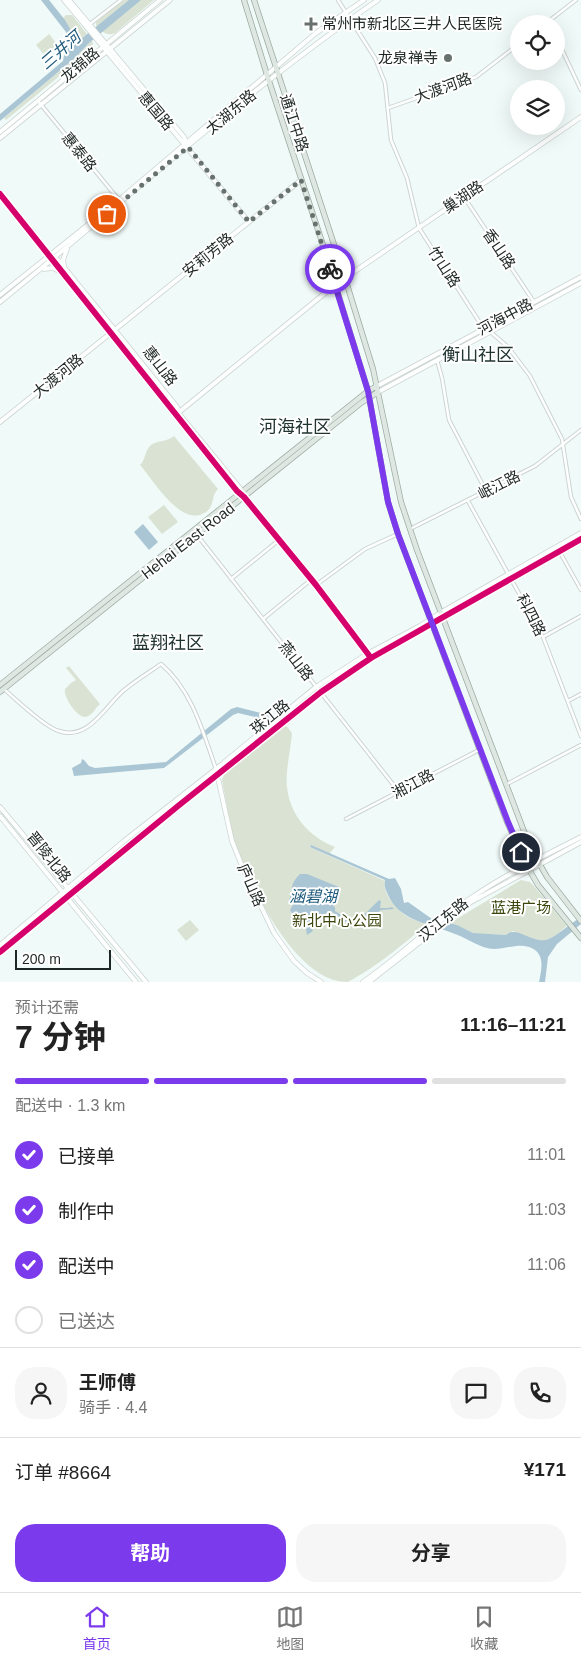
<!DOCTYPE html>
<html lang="zh">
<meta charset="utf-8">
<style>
:root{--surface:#fff;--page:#f6f6f6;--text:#222;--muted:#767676;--line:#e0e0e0;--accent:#7c3aed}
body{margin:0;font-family:Helvetica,"Noto Sans SC",sans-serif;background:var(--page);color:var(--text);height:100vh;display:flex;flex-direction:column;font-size:19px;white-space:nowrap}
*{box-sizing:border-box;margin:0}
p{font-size:16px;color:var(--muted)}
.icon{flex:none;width:28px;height:28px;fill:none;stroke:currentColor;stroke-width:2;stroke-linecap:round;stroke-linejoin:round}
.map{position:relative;height:982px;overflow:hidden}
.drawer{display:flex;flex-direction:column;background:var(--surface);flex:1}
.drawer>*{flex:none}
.fabs{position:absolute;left:510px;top:15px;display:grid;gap:10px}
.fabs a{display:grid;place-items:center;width:55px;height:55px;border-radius:50%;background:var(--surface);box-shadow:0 5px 20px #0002;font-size:25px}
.scale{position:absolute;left:15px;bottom:12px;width:96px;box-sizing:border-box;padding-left:5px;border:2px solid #1d2724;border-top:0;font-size:14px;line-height:18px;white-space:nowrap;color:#1d2724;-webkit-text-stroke:4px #fff;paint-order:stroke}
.pin{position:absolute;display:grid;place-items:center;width:42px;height:42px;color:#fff;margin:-21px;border:2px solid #fff;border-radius:50%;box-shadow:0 1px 5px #0007}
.courier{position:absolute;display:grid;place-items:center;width:50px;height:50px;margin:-25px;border:4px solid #7c3aed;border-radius:50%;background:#fff;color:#222;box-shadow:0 1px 6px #0007}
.head em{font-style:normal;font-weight:700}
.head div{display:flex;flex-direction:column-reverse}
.head{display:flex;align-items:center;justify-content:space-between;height:85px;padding:0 15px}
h1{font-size:32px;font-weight:700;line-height:38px}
.bar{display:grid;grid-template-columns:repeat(4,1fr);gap:8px 5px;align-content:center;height:60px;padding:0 15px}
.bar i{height:6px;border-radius:4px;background:var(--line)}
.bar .selected{background:var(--accent)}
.bar p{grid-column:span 4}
.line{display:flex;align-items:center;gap:12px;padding:0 15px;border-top:1px solid var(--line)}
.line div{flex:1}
.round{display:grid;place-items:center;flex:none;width:52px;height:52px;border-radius:20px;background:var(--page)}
ol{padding:0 15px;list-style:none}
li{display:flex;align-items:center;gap:15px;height:55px}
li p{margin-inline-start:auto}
li .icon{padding:5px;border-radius:50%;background:var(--accent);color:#fff;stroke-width:4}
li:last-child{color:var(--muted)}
li i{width:28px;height:28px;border:2px solid var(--line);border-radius:50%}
.action{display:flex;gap:10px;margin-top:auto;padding:10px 15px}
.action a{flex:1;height:58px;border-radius:20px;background:var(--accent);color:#fff;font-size:20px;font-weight:700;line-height:58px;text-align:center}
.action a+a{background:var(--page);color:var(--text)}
.menu{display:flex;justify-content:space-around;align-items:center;height:70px;border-top:1px solid var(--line);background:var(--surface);font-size:14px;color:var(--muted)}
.menu a{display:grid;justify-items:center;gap:2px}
.menu .selected{color:var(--accent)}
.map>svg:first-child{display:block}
.green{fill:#dae3d3}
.water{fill:#aac6d5}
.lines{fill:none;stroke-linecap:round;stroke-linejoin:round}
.street-casing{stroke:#ccd4d2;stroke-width:4.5}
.secondary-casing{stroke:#ccd4d2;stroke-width:5.5}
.primary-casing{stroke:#99aaa1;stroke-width:6}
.street{stroke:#fdfefe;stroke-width:2.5}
.secondary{stroke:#fdfefe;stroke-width:4}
.primary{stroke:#dfe7e2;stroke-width:4.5}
.cycleway-casing{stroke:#fff;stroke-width:9}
.cycleway{stroke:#d6006c;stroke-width:6}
.done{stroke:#67716e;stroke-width:5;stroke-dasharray:0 9}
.route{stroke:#7c3aed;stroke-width:6}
.poi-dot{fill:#67716e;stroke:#fff;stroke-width:2}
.labels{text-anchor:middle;stroke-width:4;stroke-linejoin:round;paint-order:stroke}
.poi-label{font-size:15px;fill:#1d2724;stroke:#fff;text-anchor:start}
.street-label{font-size:15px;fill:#1d2724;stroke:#fff}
.park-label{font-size:15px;fill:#3a460b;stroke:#fff}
.water-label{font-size:16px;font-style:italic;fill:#205b7d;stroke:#fff}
.quarter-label{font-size:18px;fill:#203430;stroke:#fff}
</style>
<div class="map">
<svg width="581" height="982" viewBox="0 0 581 982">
<rect width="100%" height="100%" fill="#f0faf8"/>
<path class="green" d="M124,0h30l-39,33c-9,4 -13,-2 -19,-8v-3z
M66,15h6l15,19 -6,5 -6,-2 -12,-19z
M49,34l10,13 -13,10 -10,-12z
M92,40l1,4 -3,7 -84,69 -2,-2 72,-61z
M174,436l44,53c-7,6 -3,17 -12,23 -24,17 -52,-31 -66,-47 6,-5 4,-14 11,-20 7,-5 16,-3 23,-9z
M164,505l14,17 -16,12 -14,-17z
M69,666l31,38c-5,4 -7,12 -15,13 -8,0 -22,-20 -20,-28l6,-6 5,-3 -10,-12z
M285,724l7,9c-1,15 -7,40 -5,54 3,28 22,50 48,60l-6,7 -18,-9 -1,2 75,34c-3,13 12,29 23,36 6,3 13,5 20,7 -22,17 -44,37 -68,51 -4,2 -9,6 -13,7 -53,0 -99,-101 -112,-140 -6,-18 -8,-38 -12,-56l-1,-6 2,-6z
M521,880l9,2 3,3 34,41c-6,4 -10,9 -16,12 -12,7 -27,-2 -38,-7l-7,4 -26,-1 -7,-1 -23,-10z
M190,920l9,10 -13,11 -9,-11z"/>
<path class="water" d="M41,0h8l16,20 10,17 6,2 48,-39h12l-52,43 -13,14 -76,64v-7l63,-53 4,-22 -1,-7z
M143,524l15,18 -9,8 -15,-18z
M237,707l36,9 -5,4 -30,-7 -5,2 -69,53 -90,8 -2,-8 9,-5 1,-4 2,1 5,6 6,2 71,-6 65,-53z
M311,845l78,34 6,-1 6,11 3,14 4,-1 24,17 25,6 16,8 33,2c9,-10 27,8 39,5 9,-1 27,-18 36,-23v7l-24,20 -9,13 -3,25h-6c2,-11 6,-24 -4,-32 -12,-9 -28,-1 -41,-1 -13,0 -27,-11 -39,-15 -24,-10 -56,-13 -67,-39 -3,-6 -4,-9 -3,-15l-75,-33z
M300,874h7l32,13 -6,19 2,1v4c24,16 28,4 44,-11l2,1 -1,7h8l4,-1 2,2 -13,1 -16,12 -12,-2 -6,3 -13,-10 -5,-2 -8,6 -5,-2 -3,7 1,2 -3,3 2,4 -6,4 -1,-7 -9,-6 -7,-12 4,-7 -6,-1c7,-13 -1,-15 12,-28z"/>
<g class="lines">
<defs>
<path id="street" d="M338,0l37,58 10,25 6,57 16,38 12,50 61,95 28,24 22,29 32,63 9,58 10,22
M90,24l31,-24
M545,24l31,-24
M556,37l25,53
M38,101l81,99
M388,108l88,-31 43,-33
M464,197l70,105
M437,360l5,18 7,42 37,71
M468,501l75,136 38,99
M410,529l125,-63 46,-36
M197,535l202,257
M557,547l24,43
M231,579l48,-39
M316,585l49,-36 33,-15
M263,619l49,-40
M543,637l38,-21
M4,689c11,10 42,39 55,42 29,10 46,-24 64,-40 12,-10 25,-18 38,-27 31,26 42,68 55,105
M568,701l13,-7
M507,784l74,-39
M346,819l133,-69"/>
<path id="secondary" d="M64,0l185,222
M69,0l115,137 3,8
M0,132l160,-132
M0,138l170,-138
M0,194l237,297 7,6 72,88 52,70
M53,257l6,4 118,146 3,8 63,77
M64,266l-1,-6 4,-11
M44,269l9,-1 6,3
M345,278l236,-161
M0,295l119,-95 197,-167 48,-33
M0,302c125,-101 245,-211 378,-302
M377,386l204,-109
M378,392l203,-109
M178,413l157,-128
M0,422l301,-242
M216,769l16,72 12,30 30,62 20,28 13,12 14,9
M0,807l146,175
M0,816l136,166
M0,945l124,-104 92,-72 100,-82 51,-33 53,-28 20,-13 141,-80
M0,952l178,-146 143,-114 50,-34 210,-119
M363,982c38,-26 70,-59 108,-84 35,-24 73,-42 110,-61
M369,982l102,-80 110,-60"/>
<path id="primary" d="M244,0l23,75 57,173 44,143 20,111 10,32 109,288 20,44 11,19 43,53
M254,0l91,278 28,91 28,133 16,48 113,297 17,30 34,44
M0,685l368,-294 9,-5
M0,692l361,-289 17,-11"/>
</defs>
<use href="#street" class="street-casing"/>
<use href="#secondary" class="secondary-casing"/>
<use href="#primary" class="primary-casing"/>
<use href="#street" class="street"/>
<use href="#secondary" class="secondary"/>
<use href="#primary" class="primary"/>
<defs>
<path id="cycleway" d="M0,194l237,297 7,6 72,88 55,73
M0,952l178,-146 143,-114 50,-34 210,-119"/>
</defs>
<use href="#cycleway" class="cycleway-casing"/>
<use href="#cycleway" class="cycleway"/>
</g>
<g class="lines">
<path class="done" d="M107,214l81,-67 61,75 52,-42 29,89"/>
<path class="route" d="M330,269l38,122 20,111 10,32 110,288 13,30"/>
</g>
<g class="poi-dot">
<path d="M308.5 16.5h5v5h5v5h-5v5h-5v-5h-5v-5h5z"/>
<circle cx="448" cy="58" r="5"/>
</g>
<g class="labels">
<g class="poi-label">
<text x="322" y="29">常州市新北区三井人民医院</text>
<text x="438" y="63" text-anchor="end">龙泉禅寺</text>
</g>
<g class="street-label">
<text transform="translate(80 65) rotate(-40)" y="5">龙锦路</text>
<text transform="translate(443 88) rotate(-20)" y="5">大渡河路</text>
<text transform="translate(156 111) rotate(50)" y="5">惠国路</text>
<text transform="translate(231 112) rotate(-40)" y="5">太湖东路</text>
<text transform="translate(294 123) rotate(72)" y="5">通江中路</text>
<text transform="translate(79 152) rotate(51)" y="5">惠泰路</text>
<text transform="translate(463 197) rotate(-34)" y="5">巢湖路</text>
<text transform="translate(499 249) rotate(56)" y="5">香山路</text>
<text transform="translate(208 255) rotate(-39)" y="5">安莉芳路</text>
<text transform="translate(444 267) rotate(57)" y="5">竹山路</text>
<text transform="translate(505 317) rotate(-28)" y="5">河海中路</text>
<text transform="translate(160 366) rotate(52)" y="5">惠山路</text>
<text transform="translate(58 376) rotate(-39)" y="5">大渡河路</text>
<text transform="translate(499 485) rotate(-27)" y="5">岷江路</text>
<text transform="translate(188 541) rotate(-38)" y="5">Hehai East Road</text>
<text transform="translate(531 615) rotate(63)" y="5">科四路</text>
<text transform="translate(296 661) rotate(52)" y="5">燕山路</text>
<text transform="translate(270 717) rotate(-39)" y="5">珠江路</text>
<text transform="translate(413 784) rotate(-28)" y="5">湘江路</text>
<text transform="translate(49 857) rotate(51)" y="5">晋陵北路</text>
<text transform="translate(251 885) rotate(66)" y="5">庐山路</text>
<text transform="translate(443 920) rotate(-39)" y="5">汉江东路</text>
</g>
<g class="park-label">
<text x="521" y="913">蓝港广场</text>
<text x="337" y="926">新北中心公园</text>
</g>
<g class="water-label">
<text transform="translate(60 50) rotate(-41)" y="6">三井河</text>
<text x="313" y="902">涵碧湖</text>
</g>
<g class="quarter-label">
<text x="478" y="361">衡山社区</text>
<text x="295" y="433">河海社区</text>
<text x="168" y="649">蓝翔社区</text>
</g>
</g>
</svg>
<div class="fabs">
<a><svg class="icon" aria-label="locate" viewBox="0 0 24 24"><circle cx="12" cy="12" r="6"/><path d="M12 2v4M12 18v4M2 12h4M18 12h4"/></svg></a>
<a><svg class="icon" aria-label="layers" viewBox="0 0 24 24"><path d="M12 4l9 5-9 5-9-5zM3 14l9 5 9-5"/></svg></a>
</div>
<div class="scale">200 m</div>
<div class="pin" style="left:107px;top:214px;background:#ea580c"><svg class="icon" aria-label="bag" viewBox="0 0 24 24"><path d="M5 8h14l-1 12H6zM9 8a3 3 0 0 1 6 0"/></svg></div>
<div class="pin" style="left:521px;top:852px;background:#1f2937"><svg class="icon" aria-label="home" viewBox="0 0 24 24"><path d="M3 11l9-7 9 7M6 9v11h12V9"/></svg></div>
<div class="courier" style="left:330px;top:269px"><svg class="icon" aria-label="bike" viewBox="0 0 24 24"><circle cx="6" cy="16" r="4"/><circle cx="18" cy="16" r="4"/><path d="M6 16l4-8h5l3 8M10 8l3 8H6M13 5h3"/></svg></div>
</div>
<section class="drawer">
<div class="head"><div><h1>7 分钟</h1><p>预计还需</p></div><em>11:16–11:21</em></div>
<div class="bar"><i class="selected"></i><i class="selected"></i><i class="selected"></i><i></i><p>配送中 · 1.3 km</p></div>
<ol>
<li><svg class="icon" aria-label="check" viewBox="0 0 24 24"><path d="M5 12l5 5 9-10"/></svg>已接单<p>11:01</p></li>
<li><svg class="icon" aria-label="check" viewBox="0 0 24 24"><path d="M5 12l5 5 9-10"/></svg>制作中<p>11:03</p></li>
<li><svg class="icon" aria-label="check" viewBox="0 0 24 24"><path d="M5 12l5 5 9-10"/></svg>配送中<p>11:06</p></li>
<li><i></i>已送达</li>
</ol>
<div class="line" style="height:90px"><a class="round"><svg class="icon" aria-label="person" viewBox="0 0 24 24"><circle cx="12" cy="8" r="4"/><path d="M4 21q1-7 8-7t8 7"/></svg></a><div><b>王师傅</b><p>骑手 · 4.4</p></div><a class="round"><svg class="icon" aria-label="chat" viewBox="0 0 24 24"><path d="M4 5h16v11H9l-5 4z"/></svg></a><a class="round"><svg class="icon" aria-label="phone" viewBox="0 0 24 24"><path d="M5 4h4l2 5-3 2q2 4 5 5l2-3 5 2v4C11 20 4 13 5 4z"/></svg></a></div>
<div class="line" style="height:65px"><div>订单 #8664</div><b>¥171</b></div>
<div class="action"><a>帮助</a><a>分享</a></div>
</section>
<nav class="menu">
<a class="selected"><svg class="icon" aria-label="home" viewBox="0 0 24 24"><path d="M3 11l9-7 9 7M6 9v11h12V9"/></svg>首页</a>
<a><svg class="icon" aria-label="map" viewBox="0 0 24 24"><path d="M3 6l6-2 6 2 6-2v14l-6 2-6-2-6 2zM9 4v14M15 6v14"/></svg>地图</a>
<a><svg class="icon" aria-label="saved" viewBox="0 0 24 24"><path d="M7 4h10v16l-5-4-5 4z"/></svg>收藏</a>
</nav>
